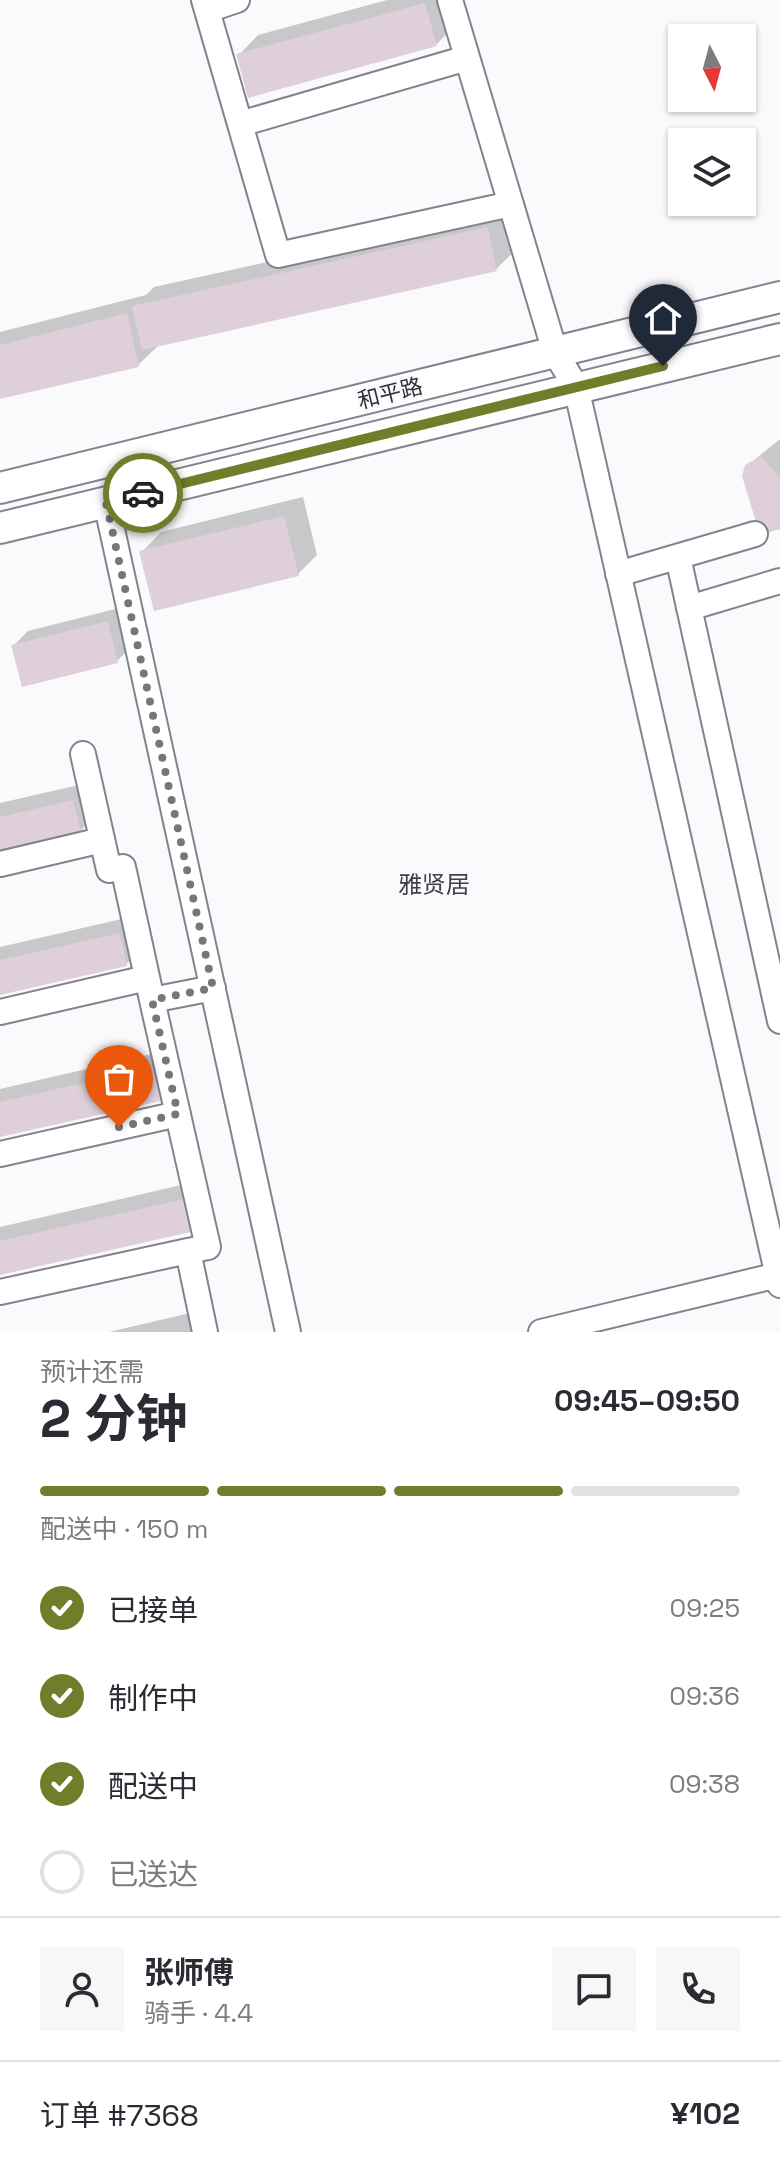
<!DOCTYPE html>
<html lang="zh">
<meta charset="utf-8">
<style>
:root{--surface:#fff;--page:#f7f7f7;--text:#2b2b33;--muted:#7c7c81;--line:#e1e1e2;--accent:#707d2a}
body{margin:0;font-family:"Space Grotesk","Noto Sans SC",sans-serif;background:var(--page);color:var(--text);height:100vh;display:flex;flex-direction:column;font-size:30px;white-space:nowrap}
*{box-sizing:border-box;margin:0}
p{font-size:26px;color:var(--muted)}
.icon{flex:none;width:44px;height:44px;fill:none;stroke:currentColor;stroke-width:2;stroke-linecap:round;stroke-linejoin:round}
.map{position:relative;height:1332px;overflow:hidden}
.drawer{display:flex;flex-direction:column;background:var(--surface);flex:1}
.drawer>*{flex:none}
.needle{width:52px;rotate:174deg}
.tools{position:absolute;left:668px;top:24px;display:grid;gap:16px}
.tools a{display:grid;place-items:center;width:88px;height:88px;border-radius:0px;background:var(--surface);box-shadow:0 2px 6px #0004;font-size:40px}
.pin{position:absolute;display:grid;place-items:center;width:68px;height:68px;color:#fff;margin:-82px -34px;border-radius:50% 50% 50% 0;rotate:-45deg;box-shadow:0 0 8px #0007}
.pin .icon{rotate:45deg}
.courier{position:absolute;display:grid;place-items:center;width:80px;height:80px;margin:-40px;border:6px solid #707d2a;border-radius:50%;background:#fff;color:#222;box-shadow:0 2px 10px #0007}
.overview em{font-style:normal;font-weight:700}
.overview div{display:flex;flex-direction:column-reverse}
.overview{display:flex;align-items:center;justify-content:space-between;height:136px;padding:0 40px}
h1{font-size:52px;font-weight:700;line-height:60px}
.bar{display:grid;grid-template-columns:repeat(4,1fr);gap:12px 8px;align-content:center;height:96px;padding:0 40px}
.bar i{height:10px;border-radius:6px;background:var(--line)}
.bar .on{background:var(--accent)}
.bar p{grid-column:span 4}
.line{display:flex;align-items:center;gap:20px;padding:0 40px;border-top:2px solid var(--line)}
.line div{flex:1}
.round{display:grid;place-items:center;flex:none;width:84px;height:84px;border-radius:0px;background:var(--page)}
ol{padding:0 40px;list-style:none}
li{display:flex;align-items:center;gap:24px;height:88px}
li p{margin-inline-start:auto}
li .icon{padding:8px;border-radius:50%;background:var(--accent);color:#fff;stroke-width:4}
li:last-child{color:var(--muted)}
li i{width:44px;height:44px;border:4px solid var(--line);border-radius:50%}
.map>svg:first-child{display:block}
.shadow{fill:#0003}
.building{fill:#decfd8}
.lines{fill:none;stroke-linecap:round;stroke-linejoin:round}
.minor-casing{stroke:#848290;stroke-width:28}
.tertiary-casing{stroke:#848290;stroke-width:34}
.minor{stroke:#fff;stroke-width:24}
.tertiary{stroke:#fff;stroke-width:30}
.done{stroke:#76767b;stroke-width:8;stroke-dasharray:0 14.4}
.route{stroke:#707d2a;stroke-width:10}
.labels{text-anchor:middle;stroke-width:6;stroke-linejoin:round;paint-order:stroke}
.street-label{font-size:22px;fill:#2f2f35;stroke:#fafafd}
.neighbourhood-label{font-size:24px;fill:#3f3d4a;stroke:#fafafd}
</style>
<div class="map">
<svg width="780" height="1332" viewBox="0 0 780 1332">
<rect width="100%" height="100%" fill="#fafafd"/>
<path class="shadow" d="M387,0h61l7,25 -19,20 -197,10 19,-20z
M507,209l9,41 -20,19 -338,77 -20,19 -138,33v-66l146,-37 8,-8z
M780,439v88l-33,-61z
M303,497l14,58 -19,19 -156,-22 19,-20z
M123,607l9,39 -15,15 -104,-15 15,-15z
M92,782l8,29 -20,20 -80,19v-47z
M139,915l7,30 -20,19 -126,29v-46z
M173,1049l7,30 -20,20 -160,36v-46z
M203,1180l7,31 -20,19 -190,43v-46z
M203,1310l5,22h-99z"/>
<path class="building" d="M425,3l12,43 -189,52 -12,-44z
M488,227l9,44 -355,79 -10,-44z
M127,313l12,54 -139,32v-54z
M761,456l19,22v51l-20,6 -18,-59 3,-11z
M284,516l15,60 -145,35 -15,-60z
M108,621l10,42 -96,24 -11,-42z
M73,800l8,33 -81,19v-35z
M120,933l7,33 -127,29v-35z
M153,1067l8,34 -161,36v-35z
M184,1199l7,33 -191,43v-34z"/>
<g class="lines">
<defs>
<path id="minor" d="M204,0l74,255 233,-51
M450,0l105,352 21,35 204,898
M207,10l30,-10
M240,124l227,-66
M106,502l182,830
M678,557l102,464
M618,574l137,-40
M689,608l91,-27
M83,754l26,116 14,-3 29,133
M0,864l102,-24
M0,1012l147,-34
M0,1154l178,-40
M0,1292l188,-41
M205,1332l-17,-81 20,-4 -56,-247 61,-12
M541,1332l237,-57"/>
<path id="tertiary" d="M0,488l780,-191
M0,528l780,-189"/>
</defs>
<use href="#minor" class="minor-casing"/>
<use href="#tertiary" class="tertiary-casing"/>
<use href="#minor" class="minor"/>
<use href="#tertiary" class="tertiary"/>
</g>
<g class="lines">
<path class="done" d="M119,1127l59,-13 -26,-114 61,-12 -107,-486 37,-9"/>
<path class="route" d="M143,493l520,-127"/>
</g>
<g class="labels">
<g class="street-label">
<text transform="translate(390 393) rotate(-14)" y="8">和平路</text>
</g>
<g class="neighbourhood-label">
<text x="434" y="893">雅贤居</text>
</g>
</g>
</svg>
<div class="tools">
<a><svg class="needle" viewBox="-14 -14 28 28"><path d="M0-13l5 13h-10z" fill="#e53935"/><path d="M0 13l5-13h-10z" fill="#7c7c81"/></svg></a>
<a><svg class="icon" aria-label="layers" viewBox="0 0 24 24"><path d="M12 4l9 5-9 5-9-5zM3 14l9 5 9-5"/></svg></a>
</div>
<div class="pin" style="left:119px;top:1127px;background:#ea580c"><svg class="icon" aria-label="bag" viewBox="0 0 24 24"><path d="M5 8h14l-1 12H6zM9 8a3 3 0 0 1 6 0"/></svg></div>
<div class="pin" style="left:663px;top:366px;background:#1f2937"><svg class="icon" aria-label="home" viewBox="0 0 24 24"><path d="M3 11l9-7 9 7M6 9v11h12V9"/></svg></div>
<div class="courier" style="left:143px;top:493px"><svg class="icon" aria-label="car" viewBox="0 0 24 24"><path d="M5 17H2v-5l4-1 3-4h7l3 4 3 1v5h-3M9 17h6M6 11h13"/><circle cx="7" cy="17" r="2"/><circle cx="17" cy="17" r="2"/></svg></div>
</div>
<section class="drawer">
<div class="overview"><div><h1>2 分钟</h1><p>预计还需</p></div><em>09:45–09:50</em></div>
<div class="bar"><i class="on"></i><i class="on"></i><i class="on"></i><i></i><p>配送中 · 150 m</p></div>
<ol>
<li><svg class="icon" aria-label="check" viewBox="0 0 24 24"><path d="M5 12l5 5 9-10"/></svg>已接单<p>09:25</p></li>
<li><svg class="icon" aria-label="check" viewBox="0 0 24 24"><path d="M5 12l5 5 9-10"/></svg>制作中<p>09:36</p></li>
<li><svg class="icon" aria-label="check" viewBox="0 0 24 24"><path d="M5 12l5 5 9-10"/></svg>配送中<p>09:38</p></li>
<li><i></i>已送达</li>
</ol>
<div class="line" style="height:144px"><a class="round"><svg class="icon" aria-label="person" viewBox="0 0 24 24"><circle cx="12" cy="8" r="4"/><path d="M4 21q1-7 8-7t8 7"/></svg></a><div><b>张师傅</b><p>骑手 · 4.4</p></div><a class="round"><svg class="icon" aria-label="chat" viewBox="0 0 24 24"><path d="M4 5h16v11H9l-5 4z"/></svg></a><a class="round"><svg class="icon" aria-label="phone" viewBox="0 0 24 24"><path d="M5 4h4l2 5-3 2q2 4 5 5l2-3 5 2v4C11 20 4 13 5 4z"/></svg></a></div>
<div class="line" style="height:104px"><div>订单 #7368</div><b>¥102</b></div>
</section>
